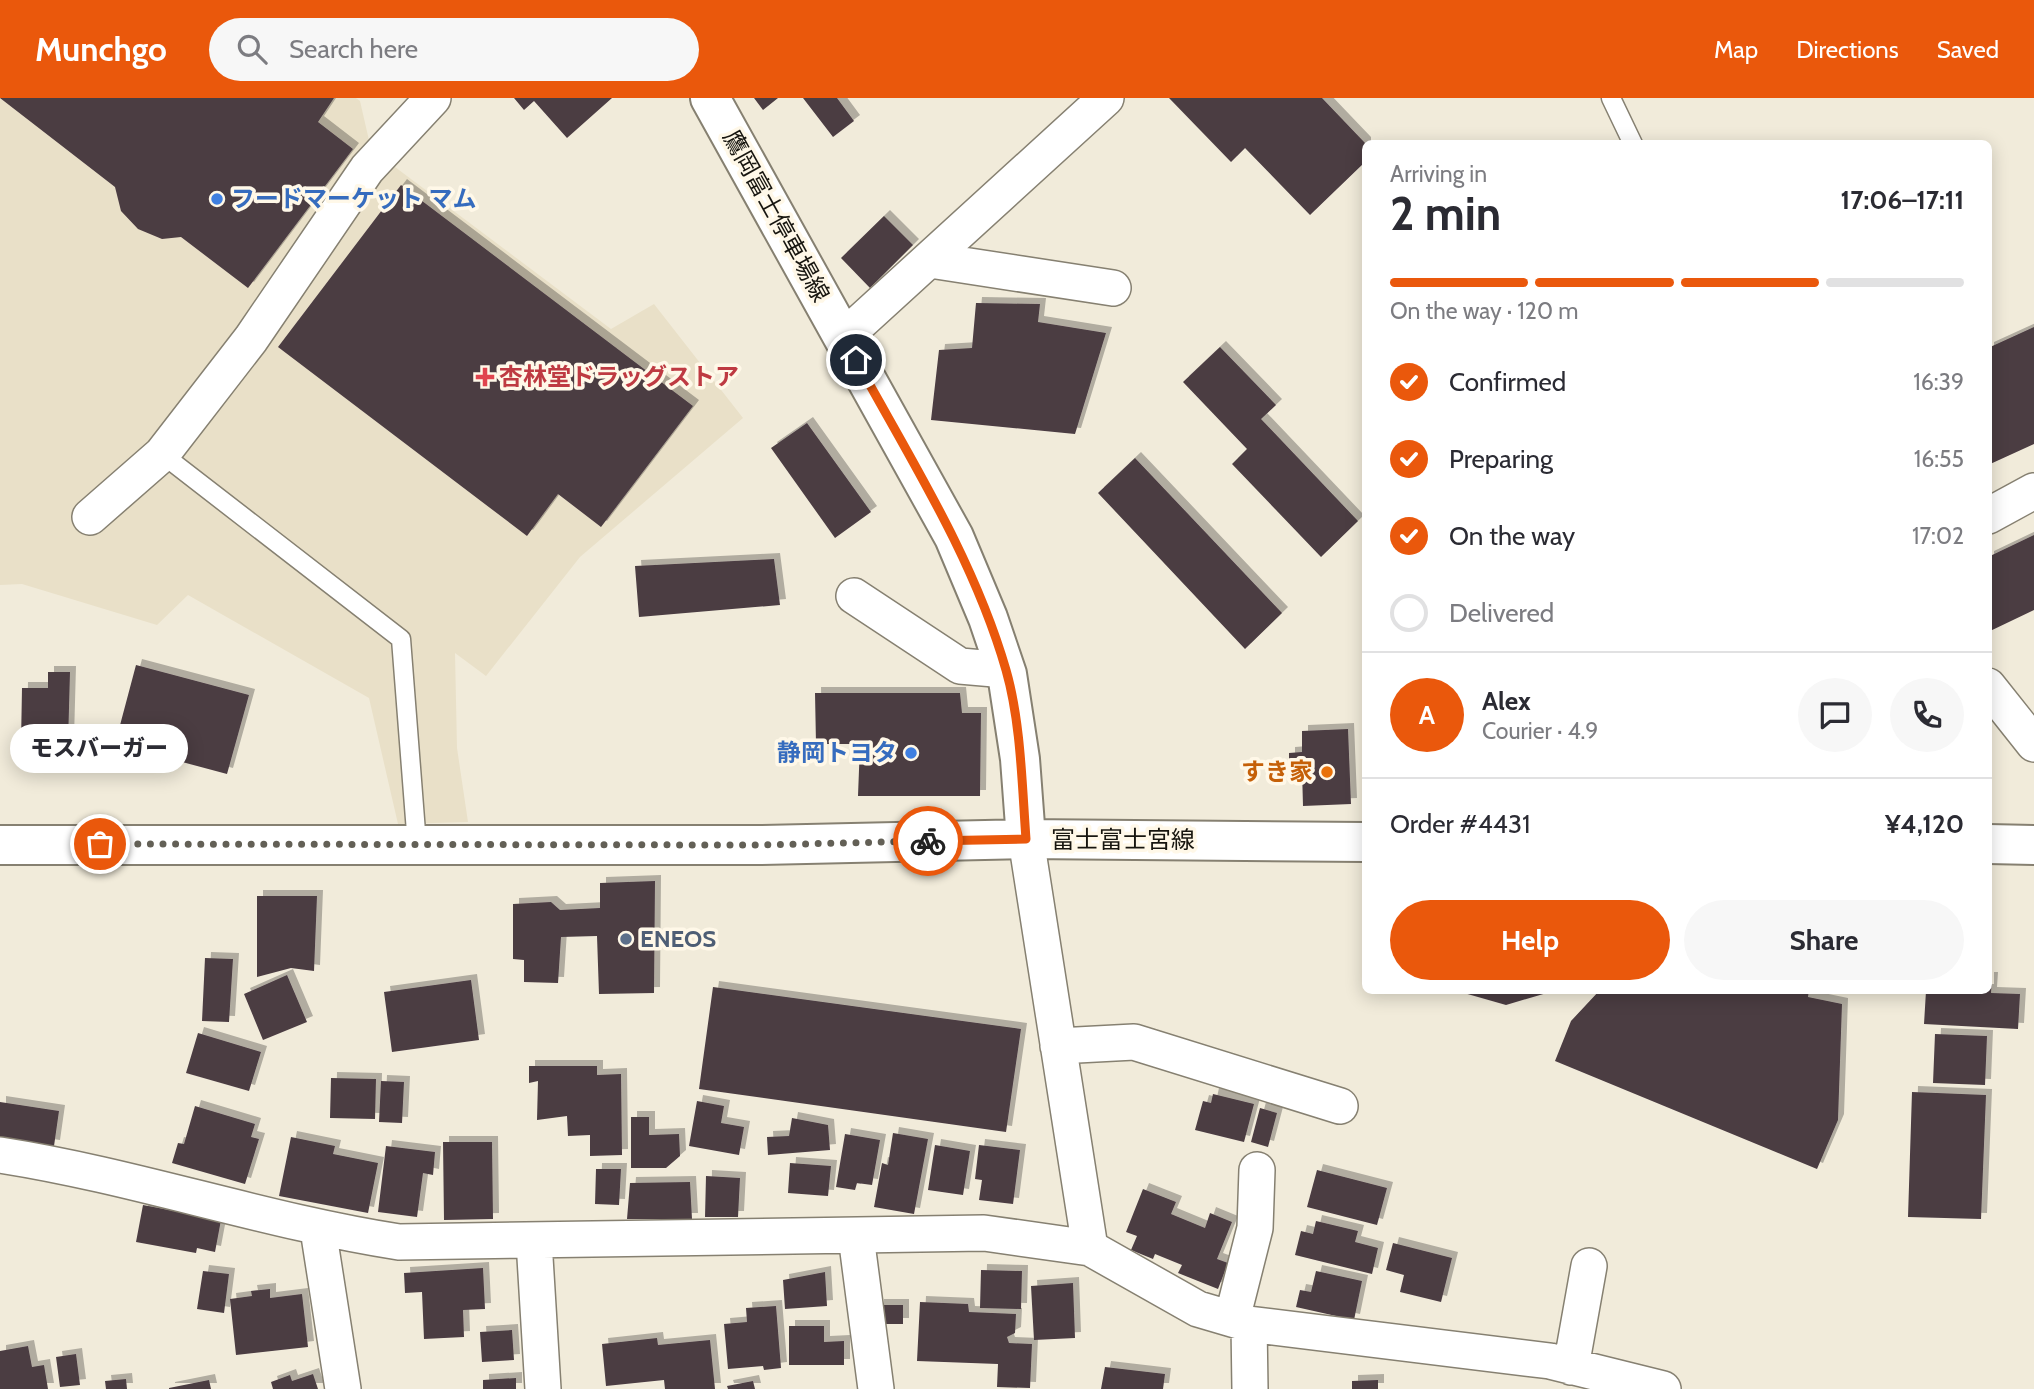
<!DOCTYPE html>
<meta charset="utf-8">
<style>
:root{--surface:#fff;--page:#f7f7f7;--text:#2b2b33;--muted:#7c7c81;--line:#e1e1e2;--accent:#ea580c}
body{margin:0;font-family:Cabin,"Noto Sans JP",sans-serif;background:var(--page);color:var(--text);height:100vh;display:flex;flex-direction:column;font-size:26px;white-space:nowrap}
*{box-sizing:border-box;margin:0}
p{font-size:23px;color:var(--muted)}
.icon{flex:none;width:38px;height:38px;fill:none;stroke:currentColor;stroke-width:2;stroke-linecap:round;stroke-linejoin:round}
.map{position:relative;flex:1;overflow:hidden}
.side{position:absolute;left:1362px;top:42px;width:630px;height:854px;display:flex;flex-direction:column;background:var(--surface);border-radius:10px;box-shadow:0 4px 18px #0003}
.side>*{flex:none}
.pin{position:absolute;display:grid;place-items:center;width:60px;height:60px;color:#fff;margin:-30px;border:4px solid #fff;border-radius:50%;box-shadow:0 2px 7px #0007}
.courier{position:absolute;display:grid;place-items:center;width:70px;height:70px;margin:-35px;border:5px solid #ea580c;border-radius:50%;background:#fff;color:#222;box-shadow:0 2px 9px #0007}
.bubble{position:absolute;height:49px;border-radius:24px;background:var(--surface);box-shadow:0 4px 18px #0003;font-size:23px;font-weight:800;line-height:49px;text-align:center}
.summary em{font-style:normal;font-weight:800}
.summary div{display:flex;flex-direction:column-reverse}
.summary{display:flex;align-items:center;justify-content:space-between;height:119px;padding:0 28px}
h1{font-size:46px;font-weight:800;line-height:52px}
.bar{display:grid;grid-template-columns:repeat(4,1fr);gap:10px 7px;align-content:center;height:84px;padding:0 28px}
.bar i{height:9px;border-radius:5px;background:var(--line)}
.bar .current{background:var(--accent)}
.bar p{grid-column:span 4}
.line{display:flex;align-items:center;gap:18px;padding:0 28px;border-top:2px solid var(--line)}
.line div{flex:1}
.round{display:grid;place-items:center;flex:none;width:74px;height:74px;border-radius:37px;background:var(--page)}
ol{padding:0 28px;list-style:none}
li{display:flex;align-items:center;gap:21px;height:77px}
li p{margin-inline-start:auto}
li .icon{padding:7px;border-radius:50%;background:var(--accent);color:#fff;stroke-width:4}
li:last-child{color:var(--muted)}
li i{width:38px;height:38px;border:4px solid var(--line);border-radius:50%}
.action{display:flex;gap:14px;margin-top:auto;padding:14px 28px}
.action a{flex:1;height:80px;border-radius:42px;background:var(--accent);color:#fff;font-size:28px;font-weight:800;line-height:80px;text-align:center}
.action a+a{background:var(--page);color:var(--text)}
header{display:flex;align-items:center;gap:42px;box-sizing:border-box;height:98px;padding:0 35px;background:var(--accent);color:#fff}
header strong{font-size:33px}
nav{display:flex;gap:38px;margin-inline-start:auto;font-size:24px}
.search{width:490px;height:63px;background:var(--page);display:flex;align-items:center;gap:18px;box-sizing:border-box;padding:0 24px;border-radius:38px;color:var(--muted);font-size:26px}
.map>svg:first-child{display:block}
.built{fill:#e9e0c8}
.building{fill:#4b3c43;filter:url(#shadow)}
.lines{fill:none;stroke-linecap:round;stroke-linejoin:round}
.service-casing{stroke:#868071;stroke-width:21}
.minor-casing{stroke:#868071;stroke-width:38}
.secondary-casing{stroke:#868071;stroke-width:42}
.service{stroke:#fff;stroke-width:18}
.minor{stroke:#fff;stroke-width:35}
.secondary{stroke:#fff;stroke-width:38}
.done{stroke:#636056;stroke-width:7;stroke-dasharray:0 12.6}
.route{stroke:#ea580c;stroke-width:9}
.shop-dot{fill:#3f7fe0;stroke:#fff8e8;stroke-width:2.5}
.health-dot{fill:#e0444e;stroke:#fff8e8;stroke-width:2.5}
.food-dot{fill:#e8710a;stroke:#fff8e8;stroke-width:2.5}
.service-dot{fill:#5c6f8a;stroke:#fff8e8;stroke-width:2.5}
.labels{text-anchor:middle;stroke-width:7;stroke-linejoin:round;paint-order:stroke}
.shop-label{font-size:24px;font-weight:bold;fill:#366cbe;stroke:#fff8e8;text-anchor:start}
.street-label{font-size:24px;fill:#17150f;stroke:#fff8e8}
.health-label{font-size:24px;font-weight:bold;fill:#be3a42;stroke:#fff8e8;text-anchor:start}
.food-label{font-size:24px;font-weight:bold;fill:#c56008;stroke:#fff8e8;text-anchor:end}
.service-label{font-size:24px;font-weight:bold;fill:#4e5e75;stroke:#fff8e8;text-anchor:start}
</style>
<header>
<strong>Munchgo</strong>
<div class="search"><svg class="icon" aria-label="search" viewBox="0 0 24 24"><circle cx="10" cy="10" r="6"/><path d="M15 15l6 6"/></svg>Search here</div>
<nav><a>Map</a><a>Directions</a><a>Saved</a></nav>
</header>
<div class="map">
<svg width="2034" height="1291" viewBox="0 0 2034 1291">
<defs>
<filter id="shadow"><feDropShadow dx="6" dy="-6" stdDeviation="0" flood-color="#0004"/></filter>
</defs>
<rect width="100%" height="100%" fill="#f1ebda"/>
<path class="built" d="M0,0h356l4,3 11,48 240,180 43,-25 89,114 -163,139 -94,119 -31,-23 2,95 11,74 -70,2 -29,-126 -181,-103 -31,30 -135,-41 -22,1z"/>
<path class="building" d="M0,0h334l-16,24 35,27 -105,139 -67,-51 -19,2 -24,-10 -17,-18 -6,-24z
M514,0h98l-45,40 -33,-37 -10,9z
M754,0h24l-15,12z
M803,0h34l17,23 -21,16z
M1169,0h153l43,45v19l-55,53 -65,-67 -14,14z
M401,87l292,221 -92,121 -43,-33 -31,42 -249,-189z
M884,118l29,29 -43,43 -29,-30z
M976,205l64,1 -2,18 68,11 -31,101 -144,-14 8,-70 33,-2z
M2034,229v117l-46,21v-117z
M1220,249l56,58 -15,14 97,102 -37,36 -89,-93 15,-15 -64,-67z
M807,325l64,89 -36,26 -64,-90z
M1135,360l147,155 -37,36 -147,-156z
M2034,437v75l-46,22v-75z
M774,461l6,46 -141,12 -4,-51z
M136,567l113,30 -22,79 -112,-30z
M48,574h22l-2,72 -47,-1 1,-55h26z
M815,595h145l2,20h19l-1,83h-122l2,-52h-44z
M1348,631l3,75 -48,2 -1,-36h-13v-17l13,-1v-21z
M655,783l-1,112 -55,1 -2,-58 -36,1 -3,46 -34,-1v-22l-11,-1v-55l38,-2 9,8 40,-2v-25z
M257,798h60l-3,75 -23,-3 -34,9z
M205,860l28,1 -4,63 -27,-1z
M287,877l20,47 -44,18 -19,-46z
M1988,880h4l-1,15 29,1 -2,35 -94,-5 2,-33 62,-1z
M471,882l8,60 -87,12 -8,-60z
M713,889l308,42 -15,103 -307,-43z
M1557,892l-51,15 -49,-14v-1z
M1600,892h209l-1,7 34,7 -4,116 -21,49 -262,-108 16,-40z
M198,935l63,19 -12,39 -63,-18z
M1935,936l52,2 -2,49 -52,-2z
M529,968h68v9l24,-1 1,81 -32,1v-21l-22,1 -1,-20 -30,4 1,-39 -9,2z
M331,980l45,1 -1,40 -45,-1z
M381,983l23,1 -2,41 -23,-1z
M1912,994l74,3 -5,124 -73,-2z
M1213,996l41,10 -10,38 -49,-12 8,-29 8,2z
M697,1003l27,5 -3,17 23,4 -5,28 -50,-9z
M0,1004l59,9 -5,35 -54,-8z
M195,1008l60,18 -4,13 8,2 -14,45 -73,-21 6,-20 6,1z
M1260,1010l17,5 -9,34 -17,-5z
M631,1019h18v18l30,-1 1,22 -14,12h-35z
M792,1020l36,7 2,25 -62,5 -1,-18 22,-1z
M893,1035l35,6 -14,75 -40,-7 8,-44 6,2z
M845,1036l35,6 -8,45 -15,-2 -2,7 -19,-3z
M291,1039l44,9 -2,8 45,9 -10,50 -89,-17z
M443,1044h49l1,77 -49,1z
M935,1047l35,6 -7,44 -35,-5z
M979,1047l41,5 -7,54 -34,-4 3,-20 -7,-1z
M386,1048l49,6 -2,23 -10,-2 -6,44 -39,-5z
M790,1065l41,3 -3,30 -40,-3z
M596,1071h25l-2,36 -24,-1z
M1317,1072l70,18 -10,37 -70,-18z
M706,1078l34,2 -2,39h-33z
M690,1084l2,37h-65l3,-36z
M1143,1091l33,13 -5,12 34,14 5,-15 22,9 -15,37 11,4 -10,26 -40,-16 4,-8 -27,-11 -2,5 -22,-9 6,-14 -11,-4z
M143,1107l78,15 -6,32 -18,-4 -1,5 -60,-11z
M1316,1123l42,10 -3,11 23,6 -6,26 -77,-19 6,-24 12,3z
M1393,1145l59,15 -11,44 -41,-10 4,-17 -18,-5z
M483,1170l2,41 -22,1 1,27 -40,2 -2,-47 -17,1 -1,-20z
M981,1172l41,1 -1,38 -41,-1z
M203,1173l26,3 -5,39 -27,-4z
M1316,1173l46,10 -8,39 -58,-13 4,-17 11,2z
M825,1174l2,34 -42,3 -2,-29z
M1073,1185l2,55 -41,2 -3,-54z
M270,1191v9l32,-4 6,53 -72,8 -6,-56 22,-3 -1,-5z
M920,1204l48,2 1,8 47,2 -1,19 -8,4 2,6 23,1 -2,44 -33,-1 1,-23 -81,-3z
M878,1207h25v19h-25z
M776,1208l5,62 -17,2 -1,-4 -35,3 -4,-45 23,-2 -1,-14z
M789,1228h35v16l20,-1v24h-55z
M512,1232l2,30 -32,2 -2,-30z
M657,1240l1,7 52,-5 5,49h-50l-1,-9 -58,6 -4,-42z
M28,1248l4,21 12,-2 4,24h-48v-38z
M76,1256l4,31 -20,2 -4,-30z
M1105,1269l60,7 -2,15h-62z
M313,1276l5,15h-45l-2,-7 19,-7 2,6z
M516,1280v11h-33v-9z
M126,1281l1,10h-21l-1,-8z
M209,1282l2,9h-42v-1z
M1378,1282v9h-26v-8z
M753,1283l2,8h-27l-1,-3z"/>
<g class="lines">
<defs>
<path id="service" d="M1611,0l22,46
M162,356l239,185 16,206"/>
<path id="minor" d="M930,162l183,28
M844,239l262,-239
M1988,418l46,-25
M90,419l72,-63 89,-115 116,-170 66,-71
M854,498l106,70 46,4
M1988,588l46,58
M1026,741l64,409
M1058,948l76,-4 206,64
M0,1057c135,21 264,66 399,87l585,-9 106,15 108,61 51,15 301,37 113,28
M318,1131l25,160
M856,1138l20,153
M534,1143l9,148
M1232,1221l23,-91 2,-58
M1249,1226l1,65
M1571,1269l18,-101"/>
<path id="secondary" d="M710,0l244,439 34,81 19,56 13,85 6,80
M1988,746l46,1
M0,747h759l267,-6 339,3"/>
</defs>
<use href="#service" class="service-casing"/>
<use href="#minor" class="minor-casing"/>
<use href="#secondary" class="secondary-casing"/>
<use href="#service" class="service"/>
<use href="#minor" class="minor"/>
<use href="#secondary" class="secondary"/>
</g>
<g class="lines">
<path class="done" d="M100,746l659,1 169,-4"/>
<path class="route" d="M856,262c55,100 118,199 150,310 15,52 16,116 20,169l-98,2"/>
</g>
<g class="shop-dot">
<circle cx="217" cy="101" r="7"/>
<circle cx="911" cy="655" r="7"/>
</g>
<path class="health-dot" d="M481.5 268.5h7v7h7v7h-7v7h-7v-7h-7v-7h7z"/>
<circle class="food-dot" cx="1327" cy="674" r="7"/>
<circle class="service-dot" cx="626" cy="841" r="7"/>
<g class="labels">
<g class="shop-label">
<text x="231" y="109">フードマーケット マム</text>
<text x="897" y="663" text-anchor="end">静岡トヨタ</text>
</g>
<g class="street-label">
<text transform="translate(776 118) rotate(61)" y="8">鷹岡富士停車場線</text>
<text x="1123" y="750">富士富士宮線</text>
</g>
<g class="health-label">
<text x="499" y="287">杏林堂ドラッグストア</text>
</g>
<g class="food-label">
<text x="1313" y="682">すき家</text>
</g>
<g class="service-label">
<text x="640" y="849">ENEOS</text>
</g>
</g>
</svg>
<div class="pin" style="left:100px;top:746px;background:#ea580c"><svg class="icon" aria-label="bag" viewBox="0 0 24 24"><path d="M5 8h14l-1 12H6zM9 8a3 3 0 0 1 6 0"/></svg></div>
<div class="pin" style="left:856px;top:262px;background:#1f2937"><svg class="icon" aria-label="home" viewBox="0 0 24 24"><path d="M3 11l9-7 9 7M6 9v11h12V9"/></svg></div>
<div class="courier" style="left:928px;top:743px"><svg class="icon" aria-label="bike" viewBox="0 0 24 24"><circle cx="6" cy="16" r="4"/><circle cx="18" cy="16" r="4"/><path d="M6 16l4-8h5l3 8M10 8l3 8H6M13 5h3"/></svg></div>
<div class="bubble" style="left:10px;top:626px;width:178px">モスバーガー</div>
<section class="side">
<div class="summary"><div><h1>2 min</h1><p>Arriving in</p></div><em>17:06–17:11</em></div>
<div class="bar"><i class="current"></i><i class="current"></i><i class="current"></i><i></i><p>On the way · 120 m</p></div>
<ol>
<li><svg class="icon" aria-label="check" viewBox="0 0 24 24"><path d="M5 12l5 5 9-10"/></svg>Confirmed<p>16:39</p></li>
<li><svg class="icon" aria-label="check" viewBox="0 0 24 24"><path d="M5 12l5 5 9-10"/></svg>Preparing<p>16:55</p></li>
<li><svg class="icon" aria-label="check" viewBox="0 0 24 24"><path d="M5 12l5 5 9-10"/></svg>On the way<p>17:02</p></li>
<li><i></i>Delivered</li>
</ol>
<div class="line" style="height:126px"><b class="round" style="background:var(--accent);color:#fff">A</b><div><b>Alex</b><p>Courier · 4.9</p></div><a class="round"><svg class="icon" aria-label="chat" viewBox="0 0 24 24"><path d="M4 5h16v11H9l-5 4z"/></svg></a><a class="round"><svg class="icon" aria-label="phone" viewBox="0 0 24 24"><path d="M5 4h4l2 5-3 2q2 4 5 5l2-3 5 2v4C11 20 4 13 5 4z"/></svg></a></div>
<div class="line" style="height:91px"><div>Order #4431</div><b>¥4,120</b></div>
<div class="action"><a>Help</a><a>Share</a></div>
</section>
</div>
